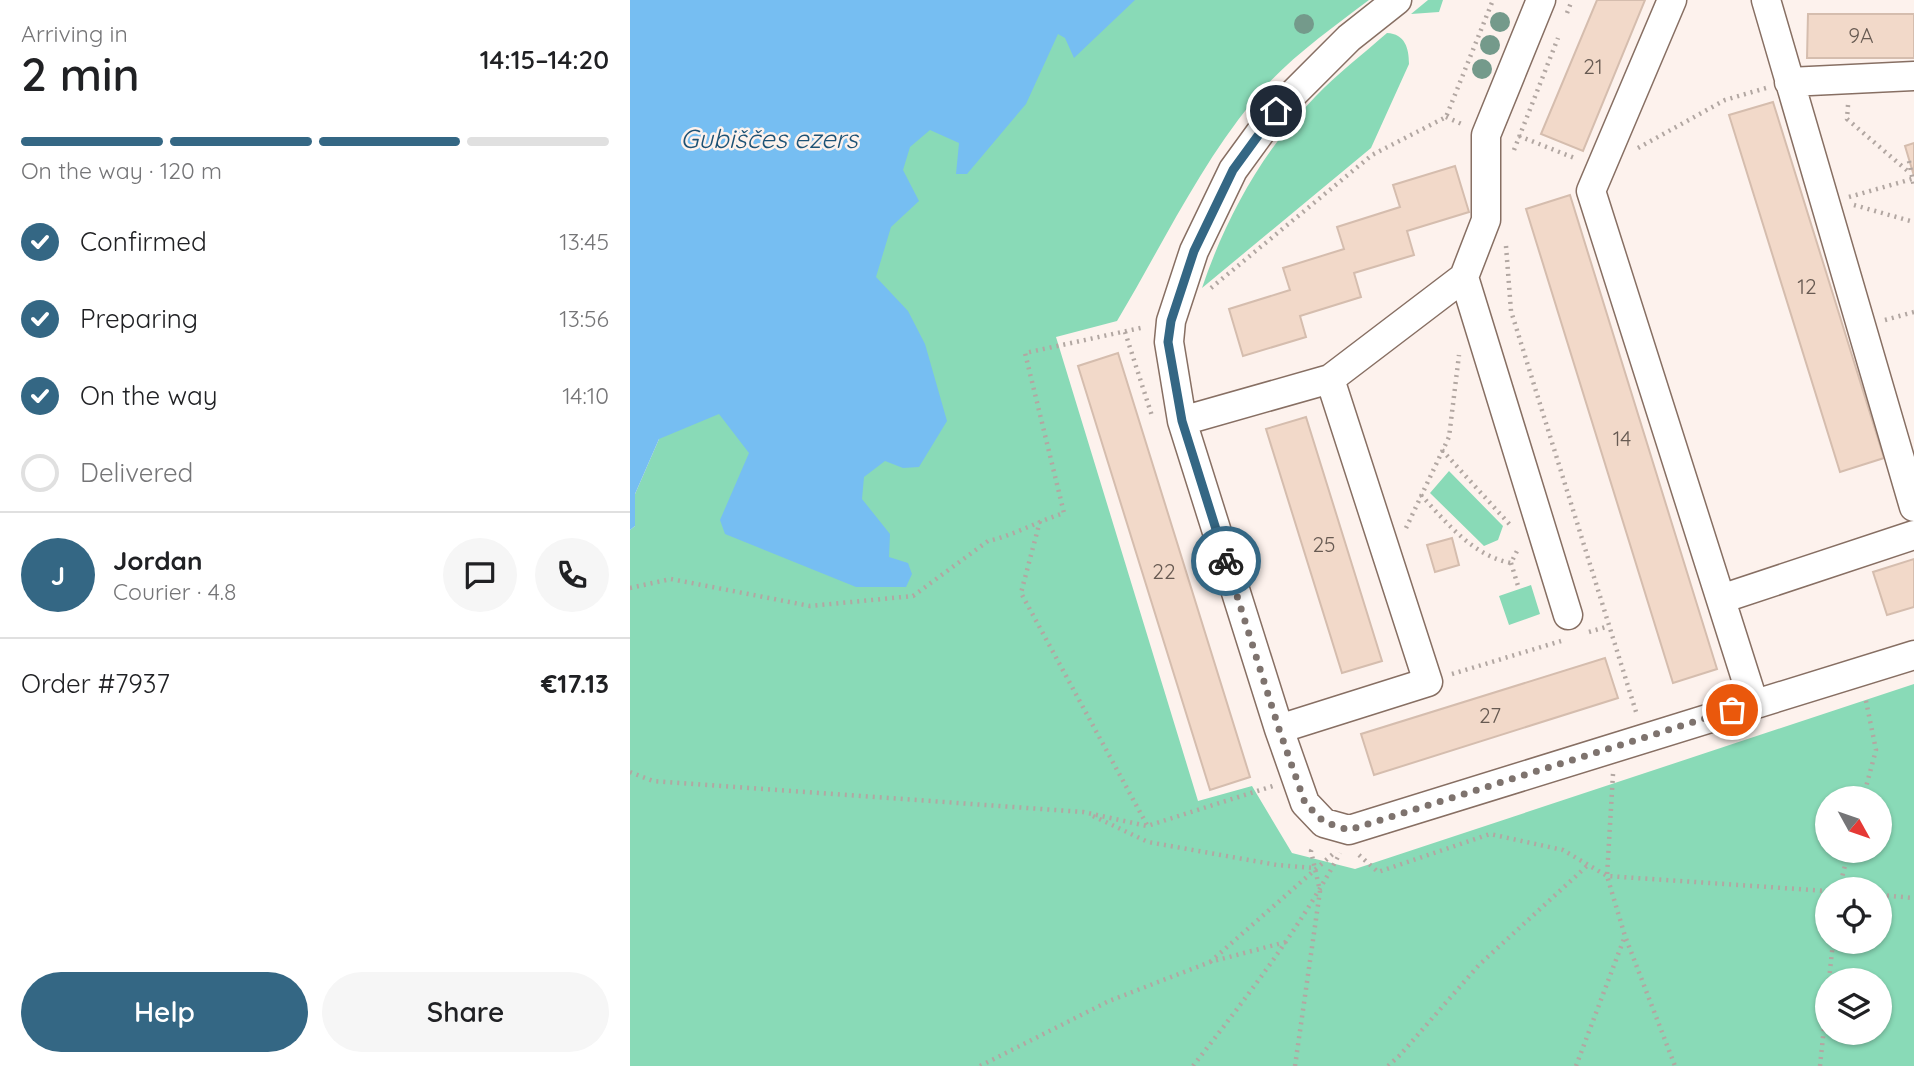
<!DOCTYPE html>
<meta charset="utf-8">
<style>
:root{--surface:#fff;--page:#f6f6f6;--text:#202124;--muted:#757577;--line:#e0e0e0;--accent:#346784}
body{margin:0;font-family:Quicksand,sans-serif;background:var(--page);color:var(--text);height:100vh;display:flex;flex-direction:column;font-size:26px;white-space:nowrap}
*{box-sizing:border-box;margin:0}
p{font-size:23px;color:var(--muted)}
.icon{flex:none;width:38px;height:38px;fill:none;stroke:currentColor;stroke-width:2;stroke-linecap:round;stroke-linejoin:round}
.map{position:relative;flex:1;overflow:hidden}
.drawer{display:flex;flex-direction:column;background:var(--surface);width:630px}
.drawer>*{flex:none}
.needle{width:46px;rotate:130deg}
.tools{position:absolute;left:1185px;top:786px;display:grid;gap:14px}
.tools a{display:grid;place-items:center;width:77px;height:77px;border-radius:50%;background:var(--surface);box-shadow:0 2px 5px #0004;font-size:35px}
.pin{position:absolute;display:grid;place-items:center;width:60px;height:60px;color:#fff;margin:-30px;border:4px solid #fff;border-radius:50%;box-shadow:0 2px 7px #0007}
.courier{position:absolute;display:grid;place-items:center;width:70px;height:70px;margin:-35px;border:5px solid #346784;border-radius:50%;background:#fff;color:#222;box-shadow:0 2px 9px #0007}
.summary em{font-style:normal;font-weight:600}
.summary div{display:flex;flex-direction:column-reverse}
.summary{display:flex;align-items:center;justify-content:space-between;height:119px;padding:0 21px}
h1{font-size:46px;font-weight:600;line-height:52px}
.bar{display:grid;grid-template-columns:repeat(4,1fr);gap:10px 7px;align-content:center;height:84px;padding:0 21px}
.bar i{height:9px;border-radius:5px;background:var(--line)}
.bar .active{background:var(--accent)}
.bar p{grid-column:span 4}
.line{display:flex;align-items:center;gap:18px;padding:0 21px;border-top:2px solid var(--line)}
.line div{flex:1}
.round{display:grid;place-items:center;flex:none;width:74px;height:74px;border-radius:37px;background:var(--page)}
ol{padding:0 21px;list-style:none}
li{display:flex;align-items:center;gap:21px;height:77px}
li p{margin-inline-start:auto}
li .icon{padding:7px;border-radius:50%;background:var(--accent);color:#fff;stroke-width:4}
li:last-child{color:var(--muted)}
li i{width:38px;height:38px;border:4px solid var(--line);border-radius:50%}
.button{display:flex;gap:14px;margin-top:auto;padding:14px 21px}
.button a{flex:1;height:80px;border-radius:42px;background:var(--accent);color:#fff;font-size:28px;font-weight:600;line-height:80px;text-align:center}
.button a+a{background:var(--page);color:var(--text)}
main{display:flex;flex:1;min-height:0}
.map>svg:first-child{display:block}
.green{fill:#89dab7;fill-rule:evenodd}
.water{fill:#76bef2}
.building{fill:#f2d9c9;stroke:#d5bdae;stroke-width:2}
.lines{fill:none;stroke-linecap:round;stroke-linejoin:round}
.minor-casing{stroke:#876f63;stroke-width:31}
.path{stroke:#b2a7a2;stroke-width:4.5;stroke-dasharray:2 5;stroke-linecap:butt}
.minor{stroke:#fff;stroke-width:28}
.tree{fill:#749a8b}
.done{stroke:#7e736e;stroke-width:7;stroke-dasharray:0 12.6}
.route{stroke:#346784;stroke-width:9}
.labels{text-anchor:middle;stroke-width:5;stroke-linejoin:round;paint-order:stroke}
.number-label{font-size:21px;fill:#675a52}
.water-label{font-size:26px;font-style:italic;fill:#1d5275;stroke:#fdf2ed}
</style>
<main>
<section class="drawer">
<div class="summary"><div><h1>2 min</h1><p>Arriving in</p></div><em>14:15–14:20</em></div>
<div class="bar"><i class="active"></i><i class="active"></i><i class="active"></i><i></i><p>On the way · 120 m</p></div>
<ol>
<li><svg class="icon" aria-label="check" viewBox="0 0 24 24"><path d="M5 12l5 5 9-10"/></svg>Confirmed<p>13:45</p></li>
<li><svg class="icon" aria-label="check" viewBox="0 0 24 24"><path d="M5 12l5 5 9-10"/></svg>Preparing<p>13:56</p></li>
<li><svg class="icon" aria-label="check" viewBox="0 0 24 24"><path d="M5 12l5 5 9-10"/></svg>On the way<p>14:10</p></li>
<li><i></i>Delivered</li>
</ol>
<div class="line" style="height:126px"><b class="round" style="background:var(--accent);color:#fff">J</b><div><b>Jordan</b><p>Courier · 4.8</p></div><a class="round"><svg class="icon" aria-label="chat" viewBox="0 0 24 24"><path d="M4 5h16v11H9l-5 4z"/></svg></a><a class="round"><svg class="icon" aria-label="phone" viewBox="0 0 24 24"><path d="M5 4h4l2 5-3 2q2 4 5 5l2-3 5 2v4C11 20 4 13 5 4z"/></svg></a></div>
<div class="line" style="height:91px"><div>Order #7937</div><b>€17.13</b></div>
<div class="button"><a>Help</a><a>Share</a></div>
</section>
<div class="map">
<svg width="1284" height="1066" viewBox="0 0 1284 1066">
<rect width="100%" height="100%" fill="#fdf2ed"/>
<path class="green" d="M0,0h739c-41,31 -84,61 -117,102 -53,65 -92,147 -135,219l-61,16 142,464 54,-15 40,67 63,16 559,-185v382h-1284v-536l5,-4v-32l24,-55zM1197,798h53v52h-53zM1197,889h53v53h-53zM1197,980h53v52h-53z
M798,0h15l-4,12 -28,2z
M757,33c18,1 22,15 22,31l-38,84 -169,140c24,-71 60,-136 113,-191 22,-23 48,-43 72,-64z
M819,471l54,55 -5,14 -14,6 -54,-53z
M901,585l9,29 -31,11 -10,-29z"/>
<path class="water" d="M0,0h505l-61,58 -9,-20 -7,-4 -32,70 -59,70h-11l3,-31 -29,-13 -20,17 -7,23 16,31 -28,26 -15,50 32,34 17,33 22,77 -28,46 -16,1 -18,-7 -21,16 -2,22 28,35 -1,23 19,6 4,11 -6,13h-50l-131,-53 -5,-14 29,-67 -30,-39 -60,25 -24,55v32l-5,4z"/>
<path class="building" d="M967,0h48l-62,151 -42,-17z
M1178,14h106v44h-107z
M1143,102l111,356 -44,14 -111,-357z
M1284,143v33l-9,-30z
M825,166l14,46 -62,19 7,24 -60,18 7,24 -61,19 6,21 -63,19 -14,-47 61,-19 -7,-22 61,-19 -7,-22 63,-20 -7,-22z
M940,195l147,474 -44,14 -147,-474z
M488,353l132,424 -40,13 -132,-424z
M676,417l76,244 -40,12 -76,-244z
M822,538l7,27 -24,7 -8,-27z
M1284,559v48l-27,8 -14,-43z
M975,658l13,40 -244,77 -13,-41z"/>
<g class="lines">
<defs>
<path id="minor" d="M767,0l-48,38 -73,73 -43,59 -39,81 -23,70 -2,21 13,79 97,308 26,74 19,20 25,7 565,-175
M911,0l-55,135v85l-22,57 104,338
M1042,0l-81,191 163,513
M1136,0l148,507
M1159,82l125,-6
M700,379l134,-102
M552,421l148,-42 98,303 -149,47
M1091,599l193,-64"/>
</defs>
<use href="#minor" class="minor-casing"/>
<path class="path" d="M937,13l5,-13
M1218,105l-1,14 63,54
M816,117l18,8
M889,136l58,23
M1008,148l87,-48 41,-12
M884,150l44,-112
M1279,161l5,26
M1219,197l63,-18
M1224,205l60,17
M876,246l5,65 126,404
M581,288l161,-133 74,-38 47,-117
M1255,320l29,-8
M495,332l27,84
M812,450l70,77
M791,495c25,27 52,61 90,68l8,-16
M410,521l-19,72 126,232
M776,528l43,-91 10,-82
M881,563l8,26
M0,588l41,-9 139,27 103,-10 75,-55c27,-6 50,-20 76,-28l-39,-160 120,-26
M959,632l20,-6
M822,674l109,-33
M0,772l23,9 430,31 64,14 126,-40
M983,774l-6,102 18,60 50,130
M1233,798l13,-48 -11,-54
M463,816l55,26 129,23 37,3
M729,855l19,17 112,-38 73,16 44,26 220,15
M1209,889l10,-39
M1250,895l34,3
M580,962l124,-109
M1199,980l4,-38
M350,1066l129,-65 101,-39 76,-20
M563,1066c53,-68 106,-136 147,-213
M665,1066l25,-175 -9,-40 3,-5
M758,1066l12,-11 79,-90 109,-100
M946,1066l49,-130
M1190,1066l7,-68"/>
<use href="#minor" class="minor"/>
</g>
<g class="tree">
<circle cx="870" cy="22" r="10"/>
<circle cx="674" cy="24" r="10"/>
<circle cx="860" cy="45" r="10"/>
<circle cx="852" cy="69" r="10"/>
</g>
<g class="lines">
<path class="done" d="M596,561l53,168 26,74 19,19 25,8 383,-120"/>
<path class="route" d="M596,561l-44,-140 -14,-79 3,-21 23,-70 39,-81 43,-59"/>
</g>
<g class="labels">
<g class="number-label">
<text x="1231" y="43">9A</text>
<text x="963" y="74">21</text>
<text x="1177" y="294">12</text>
<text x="992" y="446">14</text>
<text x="694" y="552">25</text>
<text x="534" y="579">22</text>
<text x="860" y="723">27</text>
</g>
<g class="water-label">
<text x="139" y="148">Gubiščes ezers</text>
</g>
</g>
</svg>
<div class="tools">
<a><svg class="needle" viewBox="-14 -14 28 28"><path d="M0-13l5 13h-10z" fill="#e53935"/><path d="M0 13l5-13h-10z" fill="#757577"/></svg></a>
<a><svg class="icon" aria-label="locate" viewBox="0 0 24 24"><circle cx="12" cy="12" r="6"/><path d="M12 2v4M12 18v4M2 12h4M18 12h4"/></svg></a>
<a><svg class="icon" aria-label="layers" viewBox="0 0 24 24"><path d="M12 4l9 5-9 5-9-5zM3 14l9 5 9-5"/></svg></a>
</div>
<div class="pin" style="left:1102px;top:710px;background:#ea580c"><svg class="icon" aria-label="bag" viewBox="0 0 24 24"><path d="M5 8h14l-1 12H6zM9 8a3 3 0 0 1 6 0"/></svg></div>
<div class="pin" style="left:646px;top:111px;background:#1f2937"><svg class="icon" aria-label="home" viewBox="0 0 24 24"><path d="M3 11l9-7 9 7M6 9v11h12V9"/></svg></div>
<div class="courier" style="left:596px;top:561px"><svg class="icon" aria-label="bike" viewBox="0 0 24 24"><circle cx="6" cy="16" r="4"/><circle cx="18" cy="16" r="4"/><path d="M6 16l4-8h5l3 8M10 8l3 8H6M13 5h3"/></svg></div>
</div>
</main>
